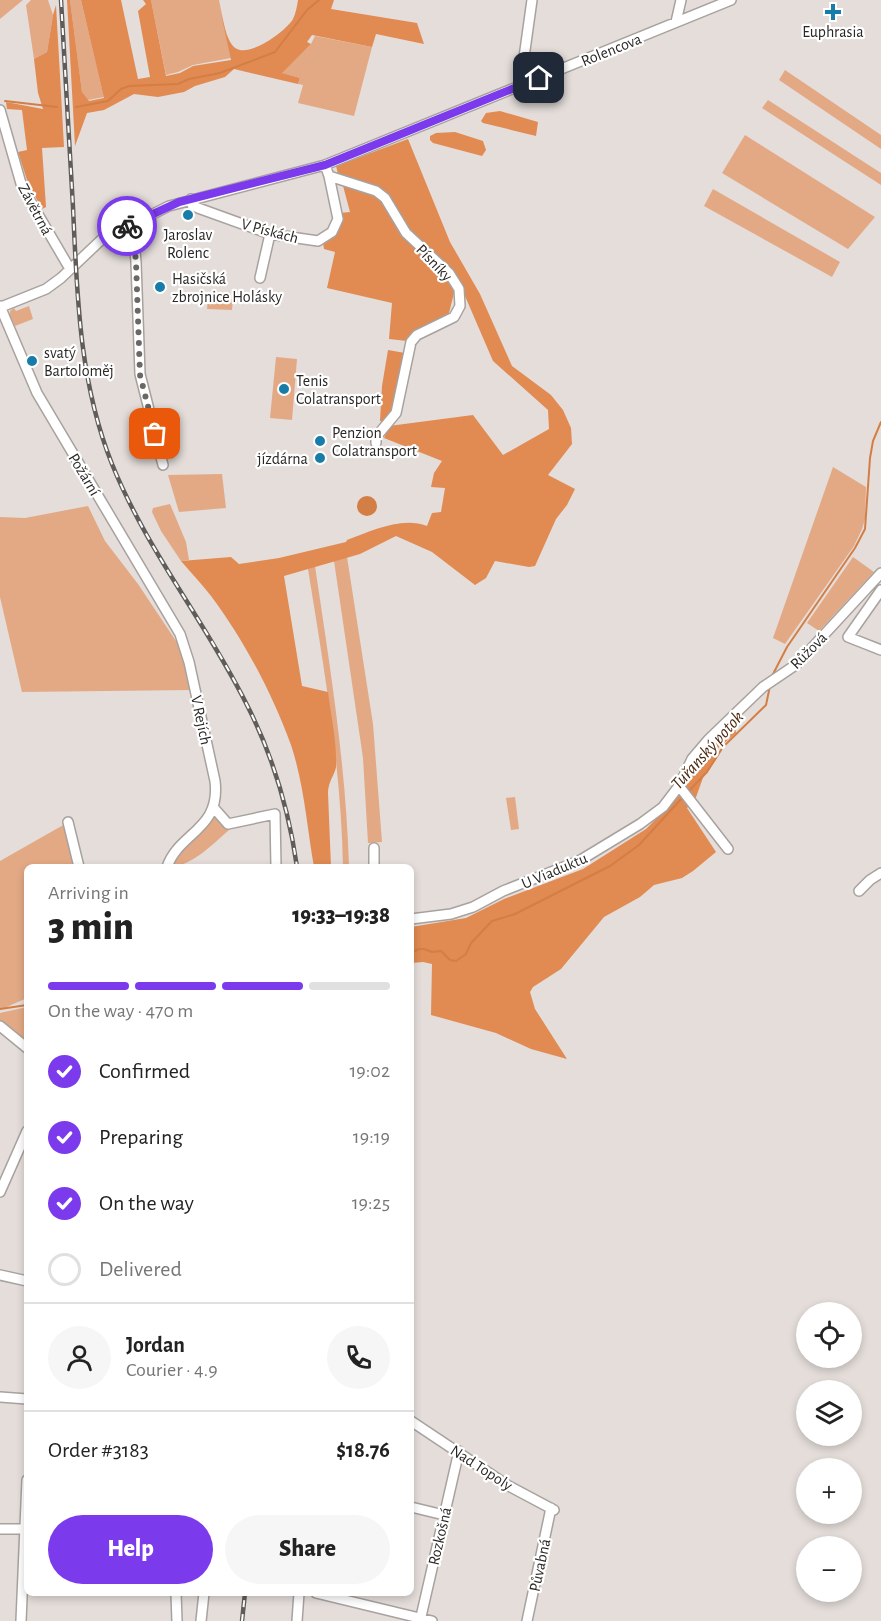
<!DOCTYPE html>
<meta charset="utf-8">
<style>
:root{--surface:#fff;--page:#f6f6f6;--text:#222;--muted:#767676;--line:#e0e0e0;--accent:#7c3aed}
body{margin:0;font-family:"Alegreya Sans",sans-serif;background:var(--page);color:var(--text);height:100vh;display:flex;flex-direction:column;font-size:22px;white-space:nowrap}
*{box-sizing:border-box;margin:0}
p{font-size:20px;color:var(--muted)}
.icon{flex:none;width:33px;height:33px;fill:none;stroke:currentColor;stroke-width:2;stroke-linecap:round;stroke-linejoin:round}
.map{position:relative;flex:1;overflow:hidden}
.drawer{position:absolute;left:24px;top:864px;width:390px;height:732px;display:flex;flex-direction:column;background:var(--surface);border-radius:9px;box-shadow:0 3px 9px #0003}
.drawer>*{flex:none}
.controls{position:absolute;left:796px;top:1302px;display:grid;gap:12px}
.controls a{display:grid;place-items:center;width:66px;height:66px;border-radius:50%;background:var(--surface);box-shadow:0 3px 9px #0003;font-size:30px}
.pin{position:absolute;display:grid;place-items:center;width:51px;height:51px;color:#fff;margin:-26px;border-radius:12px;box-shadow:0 3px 9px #0006}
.courier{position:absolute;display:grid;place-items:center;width:60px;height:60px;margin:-30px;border:4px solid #7c3aed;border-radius:50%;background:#fff;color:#222;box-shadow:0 2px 8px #0007}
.summary em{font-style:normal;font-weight:800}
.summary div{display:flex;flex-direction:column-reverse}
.summary{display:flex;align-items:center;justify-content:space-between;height:102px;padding:0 24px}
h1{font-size:39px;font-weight:800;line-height:45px}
.bar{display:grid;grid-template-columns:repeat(4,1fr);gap:9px 6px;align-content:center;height:72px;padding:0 24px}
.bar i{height:8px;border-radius:4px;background:var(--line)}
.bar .on{background:var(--accent)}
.bar p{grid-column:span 4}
.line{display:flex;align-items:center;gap:15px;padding:0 24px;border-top:2px solid var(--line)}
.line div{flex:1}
.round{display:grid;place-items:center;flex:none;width:63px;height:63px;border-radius:32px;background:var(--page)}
ol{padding:0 24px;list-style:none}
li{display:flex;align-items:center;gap:18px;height:66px}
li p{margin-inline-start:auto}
li .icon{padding:6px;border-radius:50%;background:var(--accent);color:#fff;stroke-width:4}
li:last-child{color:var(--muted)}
li i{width:33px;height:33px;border:3px solid var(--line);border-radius:50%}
.button{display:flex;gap:12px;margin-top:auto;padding:12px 24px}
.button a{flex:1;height:69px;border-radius:36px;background:var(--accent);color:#fff;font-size:24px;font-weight:800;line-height:69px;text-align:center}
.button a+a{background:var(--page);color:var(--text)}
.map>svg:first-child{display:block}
.green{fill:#e3a985}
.forest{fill:#e18a52}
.water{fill:#d37e45}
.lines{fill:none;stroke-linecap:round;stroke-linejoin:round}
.stream{stroke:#d37e45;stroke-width:2}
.minor-casing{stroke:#a8a29f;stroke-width:12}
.minor{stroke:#fff;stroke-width:9}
.rail-casing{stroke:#5f5c5a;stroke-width:4.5}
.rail{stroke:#fff;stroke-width:2;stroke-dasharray:7;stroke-linecap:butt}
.done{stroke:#6b6765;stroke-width:6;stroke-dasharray:0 10.8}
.route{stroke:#7c3aed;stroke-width:8}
.poi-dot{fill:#177da8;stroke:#fff;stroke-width:2}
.labels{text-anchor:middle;stroke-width:4.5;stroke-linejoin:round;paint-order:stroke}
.poi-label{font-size:16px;fill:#2a2826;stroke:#fff;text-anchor:start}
.street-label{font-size:16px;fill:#2a2826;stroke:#fff}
.water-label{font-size:18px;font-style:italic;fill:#4d2a12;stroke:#fff}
</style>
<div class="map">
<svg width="881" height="1621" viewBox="0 0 881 1621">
<rect width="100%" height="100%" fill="#e4ddda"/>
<path class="green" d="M0,0h23l-23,19z
M31,0h17l5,15 -6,37 -13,7 -8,-54z
M70,0h11l23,97 -16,3 -6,-7z
M151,0h68l12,58 -38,7 -15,7 -12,3z
M315,36l57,11 -18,69 -56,-13 5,-18 -5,-1 2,-6 -19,-5 30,-29z
M785,70l96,65v14l-102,-69z
M768,100l113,73v12l-119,-77z
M745,135l130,82 -27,32 -126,-76z
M713,189l127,73 -8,15 -128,-71z
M208,297l25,2 -1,11 -25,-1z
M29,306l4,13 -18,7 -5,-11v-4l4,-3 2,3z
M276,357l21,2 -5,61 -22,-2z
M833,467l33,20 -1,32 -3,10 -8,17 -69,98 -12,-6z
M222,474l4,34 -47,4 -11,-37z
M170,504l16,38 3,18 -8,1 -20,-30 -9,-19 1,-4z
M88,506l17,35 33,43 42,63 5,13 5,30 -168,2 -22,-95v-80l25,1z
M347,557l26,167 9,118 -14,1 -5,-85 -29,-197z
M853,557l21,15 -55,59 -12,-8z
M315,566c15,101 31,199 34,301h-6c-2,-101 -19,-199 -35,-298z
M515,797l4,32 -8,1 -5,-32z
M217,815l12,15c-16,14 -37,36 -59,37l7,-12z
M65,824l12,43h-50v131l-27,12v-149z
M27,1007v37l-27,-21v-10z"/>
<path class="forest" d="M67,0h3l12,92 7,9 15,-3 -23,-98h40l17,79 12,-2 -12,-66 8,-7 -3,-4h8l15,76 14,-3 13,-7 38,-6 -10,-46c3,9 6,30 16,35 15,7 49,-18 56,-30 3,-6 4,-13 5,-19h36l-3,9 86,14 7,21 -48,-10 -4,13 -60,-12 -5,7 4,2 -29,29 18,5 -2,6 -64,-15 -9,8 -30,9 -11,6 -26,5 -24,-3 -30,16 -17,3 -12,33z
M56,5l8,142 -22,1 4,59 -4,2 -14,-26 -10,-31 9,-2 -5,-40 -15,-1 -1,-7 37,7 -5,-16 -4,-34 13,-7 6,-37z
M500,111l38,11 -2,14 -53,-13 -2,-2 5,-8z
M455,132l28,9 3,9 -4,6 -49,-13 -3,-3v-4l6,-3z
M408,139l42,103 30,52 32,72 39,29 12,15 8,18 1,16 -24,31 27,14 -8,16 -11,14 -21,47 -6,1 -34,-6 -9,17 -11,7 -43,-33 -36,-16 -36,18 -76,22 18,110 26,6c3,24 9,50 8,75 -1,7 -8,15 -8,26l3,74h-17c-7,-40 -10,-83 -23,-122 -19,-52 -47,-105 -80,-149 -9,-12 -20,-23 -30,-35l50,-4 8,7 40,-6 67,-16 1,-2c24,-9 55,-24 80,-14l5,-13 9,-1 4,-24 -14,-1 3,-14 8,-12 -58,-23 5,-12 84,-11 30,40 46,-26 -1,-19 -55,-49 -31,-72 -55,-60 -30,-41 -39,-14 -2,-8z
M342,182l32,11 7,6 60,71 14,19 -7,28 -41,24 -18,-2 3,-36 -65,-15 8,-36 -11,-3 -1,-6 16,-30 11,-1z
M388,350l17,3 -8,49 -10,21 -7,-2 2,-35z
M734,723l2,10 -25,21 6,4 -13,17 -9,25 -8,8 29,44 -23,19 -11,7 -28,7 -14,12 -36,20 -43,52 -28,18 -3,5 5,17 32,50 -36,-10 -35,-16 -65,-18 1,-51 -9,-2 -12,1v-36l55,-9 38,-19 79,-30 63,-40 28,-28 28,-46 11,-13z"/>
<path class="water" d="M357 506a10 10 0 1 1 20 0a10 10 0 1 1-20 0Z"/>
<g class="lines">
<path class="stream" d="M5,101l52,6
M76,107l32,-6 13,-12 8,-3 49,-2 11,-5 31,-6 55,-21 32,-42 12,-10
M771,678l16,-31 68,-99 10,-19 5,-71 3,-17 8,-19
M687,793l20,-21 16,-25 43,-42 4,-19
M411,953l8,-4h5l8,3 9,-1 9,9 6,1 10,-7 5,-11 21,-22 23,-7 95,-48 29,-21 44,-48
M0,1009l27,-4"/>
<defs>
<path id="minor" d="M676,22l5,-22
M520,86l12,-86
M0,110l22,77 48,82
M325,165l4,11 47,15 9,7 21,35 43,40 10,16 1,17 -6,11 -37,18 -6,7 -15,71 -20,24v6
M191,199l1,6 6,3 72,26 48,7 14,-9 6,-13 -9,-43
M127,226l7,15 2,21 4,112 23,91
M260,278l10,-44
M0,306l37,87 143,241 9,28 26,119c6,49 -36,51 -48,86
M1,307l45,-18 15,-11 40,-38 68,-34 156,-41 406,-165
M881,590l-33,47 33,13
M679,786l49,63
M213,807l15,17 47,-10 1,53
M68,822l11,45
M374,848v19
M859,891l11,-11 11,-7
M411,919l40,-5 22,-7 30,-16 76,-30 61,-37 23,-17 16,-21 13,-27 17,-20 54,-52 34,-23 84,-91
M0,1026l27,22
M0,1192l27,-61
M0,1275l27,6
M0,1397l27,2
M411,1421l96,64 47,25
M411,1507l33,8
M0,1529h27
M176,1593l1,28
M316,1593l116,28
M21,1621l6,-141
M201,1621l3,-28
M297,1621l2,-28
M420,1621l39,-170
M527,1621l24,-113"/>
</defs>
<use href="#minor" class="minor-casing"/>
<use href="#minor" class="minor"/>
<defs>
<path id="rail" d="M61,0c4,69 8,138 12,207 4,87 6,175 39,257 35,87 94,158 135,241 26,51 42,106 50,162
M242,1621l3,-28"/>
</defs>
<use href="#rail" class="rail-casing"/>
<use href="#rail" class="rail"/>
</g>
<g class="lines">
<path class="done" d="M127,226l7,15 2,21 4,113 15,59"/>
<path class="route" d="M127,226l52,-24 146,-37 214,-87"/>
</g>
<g class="poi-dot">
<path d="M830 3h6v6h6v6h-6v6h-6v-6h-6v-6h6z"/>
<circle cx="188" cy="215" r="6"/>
<circle cx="160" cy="287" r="6"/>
<circle cx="32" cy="361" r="6"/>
<circle cx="284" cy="389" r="6"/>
<circle cx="320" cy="441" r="6"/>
<circle cx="320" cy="458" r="6"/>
</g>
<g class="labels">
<g class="poi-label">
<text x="833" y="37" text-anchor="middle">Euphrasia</text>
<text x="188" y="240" text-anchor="middle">Jaroslav<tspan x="188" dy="18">Rolenc</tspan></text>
<text x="172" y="284">Hasičská<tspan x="172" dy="18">zbrojnice Holásky</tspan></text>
<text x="44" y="358">svatý<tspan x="44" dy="18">Bartoloměj</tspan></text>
<text x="296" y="386">Tenis<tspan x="296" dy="18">Colatransport</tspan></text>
<text x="332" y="438">Penzion<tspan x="332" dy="18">Colatransport</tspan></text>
<text x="308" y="464" text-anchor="end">jízdárna</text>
</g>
<g class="street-label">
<text transform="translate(611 49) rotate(-22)" y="6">Rolencova</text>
<text transform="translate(36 209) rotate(62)" y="6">Závětrná</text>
<text transform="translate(270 230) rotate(15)" y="6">V Pískách</text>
<text transform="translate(435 262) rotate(46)" y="6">Písníky</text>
<text transform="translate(85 474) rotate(59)" y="6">Požární</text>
<text transform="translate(808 650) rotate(-45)" y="6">Růžová</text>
<text transform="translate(202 720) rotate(78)" y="6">V Rejích</text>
<text transform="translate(554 870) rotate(-23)" y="6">U Viaduktu</text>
<text transform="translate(482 1467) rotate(33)" y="6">Nad Topoly</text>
<text transform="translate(439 1536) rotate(-77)" y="6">Rozkošná</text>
<text transform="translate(539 1565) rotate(-78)" y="6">Půvabná</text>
</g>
<g class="water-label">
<text transform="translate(707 750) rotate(-48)" y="6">Tuřanský potok</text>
</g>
</g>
</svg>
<div class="controls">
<a><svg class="icon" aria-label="locate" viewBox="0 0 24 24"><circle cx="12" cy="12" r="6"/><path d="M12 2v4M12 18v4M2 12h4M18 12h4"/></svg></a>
<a><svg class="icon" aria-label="layers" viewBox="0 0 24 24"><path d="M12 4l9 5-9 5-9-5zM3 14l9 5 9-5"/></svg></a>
<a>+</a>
<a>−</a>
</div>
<div class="pin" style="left:155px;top:434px;background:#ea580c"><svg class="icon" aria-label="bag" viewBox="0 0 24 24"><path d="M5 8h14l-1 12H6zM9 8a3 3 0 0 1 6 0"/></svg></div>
<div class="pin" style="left:539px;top:78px;background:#1f2937"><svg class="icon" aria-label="home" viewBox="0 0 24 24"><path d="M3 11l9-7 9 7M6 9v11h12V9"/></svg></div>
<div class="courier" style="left:127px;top:226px"><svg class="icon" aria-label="bike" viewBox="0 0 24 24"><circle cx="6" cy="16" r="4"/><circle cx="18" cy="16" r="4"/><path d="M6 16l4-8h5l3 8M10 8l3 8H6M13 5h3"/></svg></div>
<section class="drawer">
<div class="summary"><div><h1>3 min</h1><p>Arriving in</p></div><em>19:33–19:38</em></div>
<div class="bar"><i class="on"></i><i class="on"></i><i class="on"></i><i></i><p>On the way · 470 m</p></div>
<ol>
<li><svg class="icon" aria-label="check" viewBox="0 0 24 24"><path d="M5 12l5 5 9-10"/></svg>Confirmed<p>19:02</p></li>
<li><svg class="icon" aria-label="check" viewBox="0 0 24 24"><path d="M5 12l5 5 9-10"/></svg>Preparing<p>19:19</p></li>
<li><svg class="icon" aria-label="check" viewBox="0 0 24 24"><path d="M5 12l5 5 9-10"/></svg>On the way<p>19:25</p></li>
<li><i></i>Delivered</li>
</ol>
<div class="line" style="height:108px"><a class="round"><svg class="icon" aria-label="person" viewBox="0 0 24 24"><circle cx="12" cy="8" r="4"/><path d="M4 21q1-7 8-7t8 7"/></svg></a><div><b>Jordan</b><p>Courier · 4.9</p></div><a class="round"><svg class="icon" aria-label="phone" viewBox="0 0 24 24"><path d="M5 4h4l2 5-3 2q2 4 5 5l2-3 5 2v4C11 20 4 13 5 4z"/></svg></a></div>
<div class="line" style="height:78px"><div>Order #3183</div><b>$18.76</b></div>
<div class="button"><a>Help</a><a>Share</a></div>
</section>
</div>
